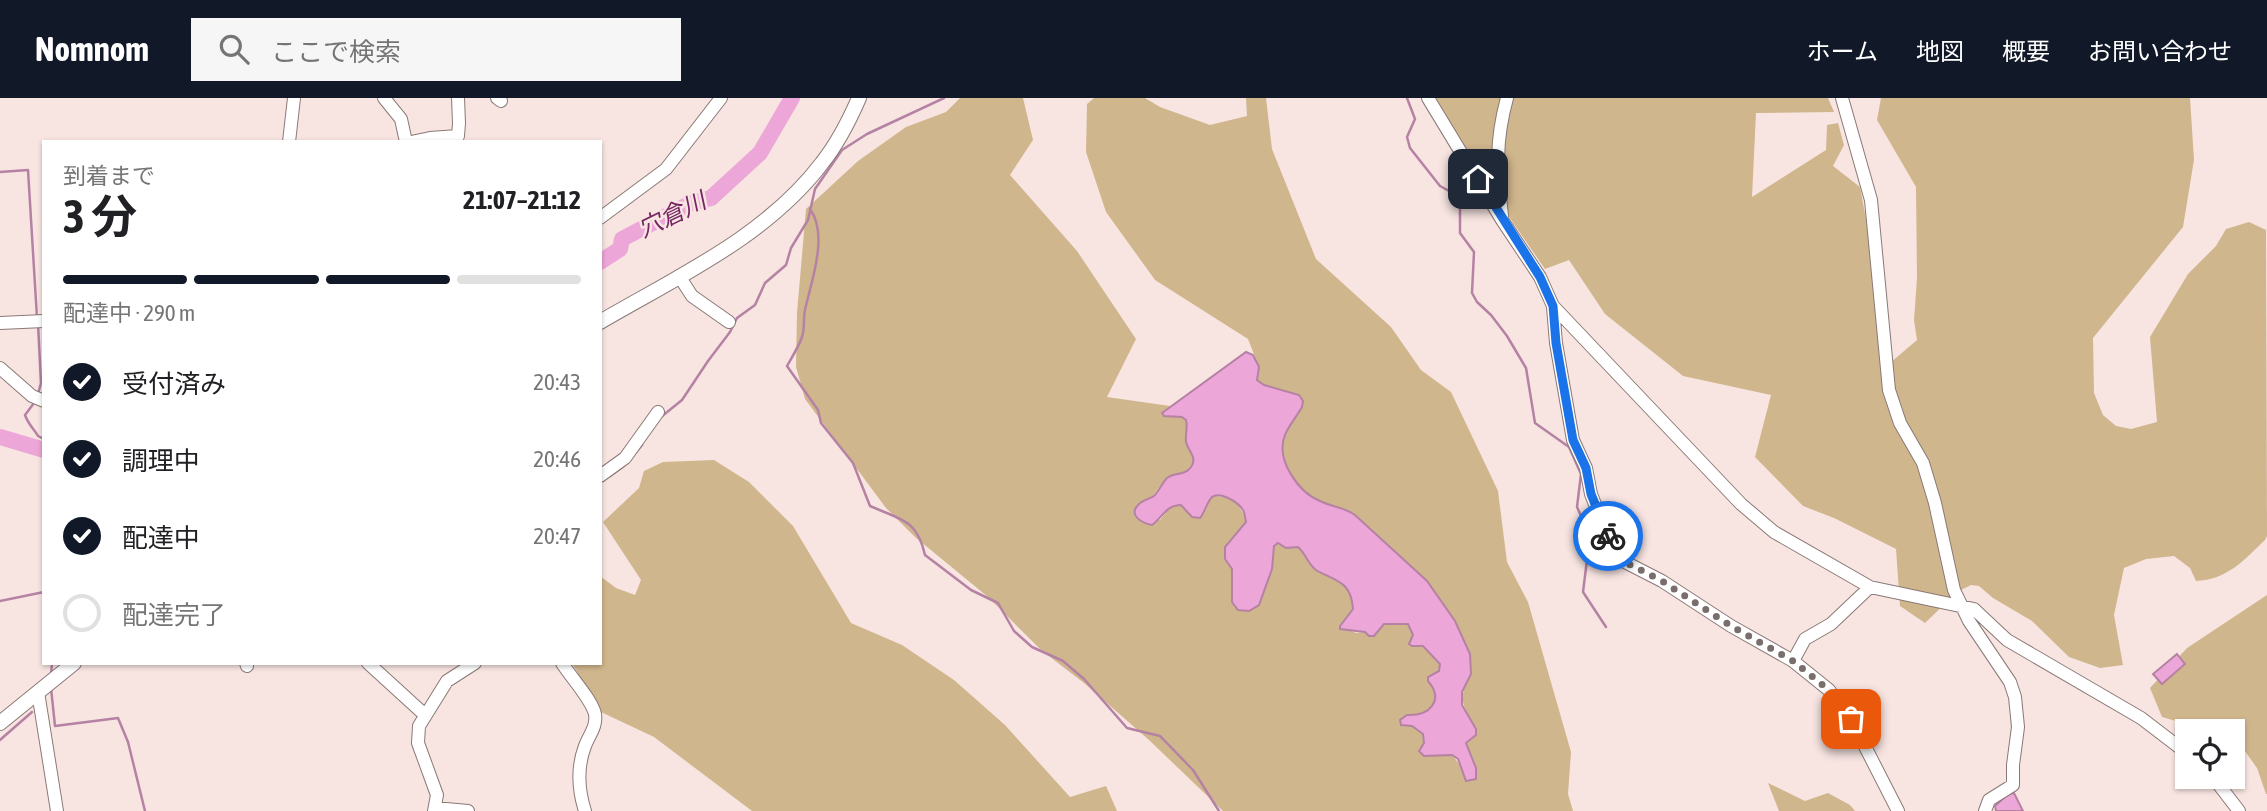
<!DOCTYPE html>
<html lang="ja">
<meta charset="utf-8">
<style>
:root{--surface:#fff;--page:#f6f6f6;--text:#202124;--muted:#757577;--line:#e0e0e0;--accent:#111827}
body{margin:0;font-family:"Asap Condensed","Noto Sans JP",sans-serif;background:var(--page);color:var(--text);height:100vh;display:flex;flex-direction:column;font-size:26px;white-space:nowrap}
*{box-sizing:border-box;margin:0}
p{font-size:23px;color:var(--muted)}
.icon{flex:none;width:38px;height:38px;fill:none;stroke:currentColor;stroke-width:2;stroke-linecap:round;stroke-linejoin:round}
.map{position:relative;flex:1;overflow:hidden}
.details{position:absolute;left:42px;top:42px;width:560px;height:525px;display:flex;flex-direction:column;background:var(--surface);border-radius:0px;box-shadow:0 2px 5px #0004}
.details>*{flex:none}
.controls{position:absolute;left:2175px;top:621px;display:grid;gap:14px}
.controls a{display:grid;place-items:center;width:70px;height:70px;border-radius:0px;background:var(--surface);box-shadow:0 2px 5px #0004;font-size:35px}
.pin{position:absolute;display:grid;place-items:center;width:60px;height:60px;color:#fff;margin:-30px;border-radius:14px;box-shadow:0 4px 10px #0006}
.courier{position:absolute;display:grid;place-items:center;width:70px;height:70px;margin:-35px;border:5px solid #1a73e8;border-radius:50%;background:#fff;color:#222;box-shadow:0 2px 9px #0007}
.summary em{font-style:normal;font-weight:700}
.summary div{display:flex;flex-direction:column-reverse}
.summary{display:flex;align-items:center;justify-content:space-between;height:119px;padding:0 21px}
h1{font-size:46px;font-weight:700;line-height:52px}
.bar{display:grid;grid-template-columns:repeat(4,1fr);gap:10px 7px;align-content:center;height:84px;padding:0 21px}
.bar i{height:9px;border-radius:5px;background:var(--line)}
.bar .current{background:var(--accent)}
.bar p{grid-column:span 4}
ol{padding:0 21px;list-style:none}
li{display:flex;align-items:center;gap:21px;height:77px}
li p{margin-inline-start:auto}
li .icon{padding:7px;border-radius:50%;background:var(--accent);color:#fff;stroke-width:4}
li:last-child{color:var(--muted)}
li i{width:38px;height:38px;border:4px solid var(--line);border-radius:50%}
header{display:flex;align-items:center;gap:42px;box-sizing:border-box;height:98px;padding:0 35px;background:var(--accent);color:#fff}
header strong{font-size:33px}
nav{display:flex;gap:38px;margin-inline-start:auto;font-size:24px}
.search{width:490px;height:63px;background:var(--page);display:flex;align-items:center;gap:18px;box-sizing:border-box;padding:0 24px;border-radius:0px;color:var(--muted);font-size:26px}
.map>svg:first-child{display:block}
.green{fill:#d0b68d}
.water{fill:#eca6d7;stroke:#b582a4;stroke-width:2}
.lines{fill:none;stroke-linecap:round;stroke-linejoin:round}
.stream{stroke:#b582a4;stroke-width:2.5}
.river{stroke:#eca6d7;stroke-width:16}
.minor-casing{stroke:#8a7976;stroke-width:14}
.major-casing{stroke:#8a7976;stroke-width:16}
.minor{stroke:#fff;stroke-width:12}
.major{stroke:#fff;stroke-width:14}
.done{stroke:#796e6c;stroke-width:7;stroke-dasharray:0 12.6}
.route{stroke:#1a73e8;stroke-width:9}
.labels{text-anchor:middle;stroke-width:5;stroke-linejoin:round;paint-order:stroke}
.water-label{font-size:24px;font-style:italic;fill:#752562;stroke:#f8e5e2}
</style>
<header>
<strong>Nomnom</strong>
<div class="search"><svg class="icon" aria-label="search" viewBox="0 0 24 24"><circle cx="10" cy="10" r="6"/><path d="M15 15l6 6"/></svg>ここで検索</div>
<nav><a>ホーム</a><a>地図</a><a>概要</a><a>お問い合わせ</a></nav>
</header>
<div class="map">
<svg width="2267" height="713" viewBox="0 0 2267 713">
<rect width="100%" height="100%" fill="#f8e5e2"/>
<path class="green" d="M960,0h63l10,42 -23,35 67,76 59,88 -29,58 63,9 -8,7 2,2 18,2 4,3 1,25 6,8v9l-3,7 -10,6 -14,3 -14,19 -13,7 21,16 12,-15h9l11,12 14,-7 3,-11 5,-3c18,0 28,9 32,26l-16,18 -5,19 7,10v33l27,3 13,-36 2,-23 4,-3 8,5 12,-1c8,6 10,17 18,23 21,12 35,11 37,39l-13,16 16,8 9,-1 19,-8h24l5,11 -1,11h11l17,18 -1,7 -11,10c17,20 1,35 -21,34l5,11 11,8 1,9c28,11 31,8 42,38l10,-13 -10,-26 10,-13c-14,-25 -19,-29 -5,-55l-16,-53 -28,-40 -72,-66c-11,-8 -23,-8 -35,-14 -22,-9 -45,-42 -35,-66 4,-10 12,-19 17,-28l-3,-12 -35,-10 -7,-5 2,-13 -11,-28 -93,-59 -49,-68 -20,-60 1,-48 7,-6h51l15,9 50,18 37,-9 -1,-18h20l6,51 44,110 75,68 30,43 30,22 47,99 9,71 21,40 43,150 -3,42 5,17h-350l-74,-71 -65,-57 -43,-33 -53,-53 -73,-60 -29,-29 -81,-109 -9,-32 1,-54 9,-104 52,-48 48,-34 40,-15z
M1435,0h393l6,14 -78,1 -4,84 74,-47 1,-25 11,-2 6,22 -11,21 27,21 12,64 8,113 10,-1 27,-23 -3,-20 3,-42 -1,-91 -39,-67 4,-22h309l4,62 -11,67 -90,111 1,55 9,22 13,11 15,3 26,-7 -7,-85 38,-63 28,-28 10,-17 23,-7 17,8 1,306 -2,4c-21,20 -38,40 -69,41l-6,-13 -16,-12 -28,3 -22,9 -10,47 9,50 -23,3 -31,-11 -37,-36 -39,-23 -14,-12 -8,-1 -14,7 -32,31 -25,-17 -4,-57 -62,-31 -31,-12 -48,-49 16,-62 -88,-19 -78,-62 -36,-54 -24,9 -45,-65z
M714,362l35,22 44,44 58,97 51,22 52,35 51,45 65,72 36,-11 11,25h-365l-98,-74 -53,-25 -29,-49h28v-87l16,12 19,7 6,-15 -38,-58 36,-34 5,-17 19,-9z
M2267,497v199h-1l-9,-26 -20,-28 -4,-2v-6l-23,-1 -48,-14 -12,-29 37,-40z
M1768,685l37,18 23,-8 22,12 5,6h-76z"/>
<path class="water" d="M1246,254l7,3 6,12 -2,13 7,5 35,10 4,6 -1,6c-5,9 -13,18 -17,28 -10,24 13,57 35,66 12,6 24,6 35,14l72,66 28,40 15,33 1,20 -9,18v13l14,24v6l-10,8 10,25v11l-10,2 -8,-22 -6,-4 -28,1 -5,-5 5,-8 -1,-9 -11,-8 -11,-1 -1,-5 7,-5c22,1 38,-14 21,-34v-4l11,-6 1,-7 -17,-18h-11l-3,-2 4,-9 -5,-11h-24l-10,12h-5l-4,-4 -25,-3v-3l13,-17c-2,-28 -16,-27 -37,-39 -8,-6 -10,-16 -18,-23l-12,1 -8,-5 -4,3 -2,23 -13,36 -10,6 -11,-1 -6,-8v-33l-7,-10v-12l21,-25c-1,-4 -1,-9 -3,-12 -5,-8 -23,-19 -31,-13 -5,5 -7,15 -12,21l-8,-1 -11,-12c-15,0 -18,12 -29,20 -10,-2 -25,-10 -13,-21 4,-4 11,-5 15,-8 5,-5 8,-13 13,-18 7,-6 18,-2 24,-11 7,-9 -3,-16 -5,-25 -1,-8 2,-14 0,-22l-4,-3 -18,-1 -2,-3z
M2177,556l8,10 -23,20 -9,-10z
M2014,695l9,18h-27l-1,-5 13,-12z"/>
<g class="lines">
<path class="stream" d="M1407,0l8,21 -8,18 3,11 30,38 20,11v36l14,19 -2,41 5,9 14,13 16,21 19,32 9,55 34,24 12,27 -4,33 13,29 -7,56 23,35
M0,74l28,-2 9,148
M810,111c19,26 1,73 -5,101 -2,8 0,19 -3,27 -3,9 -10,20 -15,29l31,44 3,13 32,40 17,43c31,14 47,13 55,49l46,35 27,13 16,28 18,16 31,14 21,18 43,49 33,8 33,34 26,41
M38,296l3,-11 -3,-59
M34,305l-9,12c3,9 9,14 13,21l6,3
M661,319l21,-17 26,-39 22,-29 7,-14 18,-13 10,-22 21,-18 5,-17 17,-28 7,-31 27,-39 25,-16 77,-36
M633,358l9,-11
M610,378l14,-10
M0,503l44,-9
M51,576l1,-11
M51,590l4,38 63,-8 10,24 17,69
M0,642l32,-28"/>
<path class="river" d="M600,164l20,-13 2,-10 69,-36 20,-5 49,-45 32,-55
M0,339l44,13"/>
<defs>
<path id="minor" d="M384,0l17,21 5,23
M497,0l4,3
M1428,0l74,122 38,57 13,29 188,198 33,28 96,55 104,22 33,31 134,78 47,36
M1842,0l29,102 18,190 11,33 23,40 12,40 19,87 15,31 41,61 5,15 3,30 -5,38v20l-24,15 -4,11
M289,44l5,-44
M411,44l19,-4 28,-2 1,-13 -1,-25
M1502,118c-5,-45 -7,-74 5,-118
M600,120l66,-49 55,-71
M679,178l13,20 37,26
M1553,209l3,36 17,97 13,28 5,26 21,54 9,12 41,21 69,45 62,35 36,29 22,29 47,92
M0,225l44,-2
M0,270l32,28 12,5
M600,378l25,-18 33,-46
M1793,563l12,-22 26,-15 39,-37
M246,565l1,3
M368,565l57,52
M562,565c8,13 30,37 33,51 2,13 -6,21 -10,32 -8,21 -7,43 0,65
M38,594l19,119
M2213,679l26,34
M435,710l33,3
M434,713l3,-16 -19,-52 1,-17 28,-45 28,-18"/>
<path id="major" d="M600,224c77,-45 167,-86 222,-159 16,-20 27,-42 37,-65
M0,625l74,-60"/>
</defs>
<use href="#minor" class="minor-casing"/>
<use href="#major" class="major-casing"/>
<use href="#minor" class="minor"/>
<use href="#major" class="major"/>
</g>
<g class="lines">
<path class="done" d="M1608,438l4,12 9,12 41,21 69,45 62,35 36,29 22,29"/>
<path class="route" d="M1478,81l62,98 13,29 3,37 17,97 13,28 5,26 17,42"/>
</g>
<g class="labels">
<g class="water-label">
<text transform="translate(672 117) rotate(-26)" y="8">穴倉川</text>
</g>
</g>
</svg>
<div class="controls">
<a><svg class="icon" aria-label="locate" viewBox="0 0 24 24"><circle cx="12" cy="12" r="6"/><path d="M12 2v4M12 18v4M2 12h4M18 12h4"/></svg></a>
</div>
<div class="pin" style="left:1851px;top:621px;background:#ea580c"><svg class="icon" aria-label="bag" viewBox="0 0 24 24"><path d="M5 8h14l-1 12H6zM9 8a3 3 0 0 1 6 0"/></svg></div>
<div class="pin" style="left:1478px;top:81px;background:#1f2937"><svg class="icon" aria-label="home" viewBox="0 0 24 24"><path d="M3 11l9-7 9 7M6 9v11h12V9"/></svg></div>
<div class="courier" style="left:1608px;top:438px"><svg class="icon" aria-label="bike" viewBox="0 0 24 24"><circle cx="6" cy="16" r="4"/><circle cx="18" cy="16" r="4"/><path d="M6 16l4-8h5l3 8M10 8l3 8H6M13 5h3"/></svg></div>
<section class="details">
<div class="summary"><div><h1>3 分</h1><p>到着まで</p></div><em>21:07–21:12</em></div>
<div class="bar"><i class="current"></i><i class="current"></i><i class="current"></i><i></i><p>配達中 · 290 m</p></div>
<ol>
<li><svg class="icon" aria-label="check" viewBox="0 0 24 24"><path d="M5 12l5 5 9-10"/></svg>受付済み<p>20:43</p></li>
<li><svg class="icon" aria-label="check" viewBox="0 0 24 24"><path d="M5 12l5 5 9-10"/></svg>調理中<p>20:46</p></li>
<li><svg class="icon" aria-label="check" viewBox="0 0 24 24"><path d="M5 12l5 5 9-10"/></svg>配達中<p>20:47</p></li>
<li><i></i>配達完了</li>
</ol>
</section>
</div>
